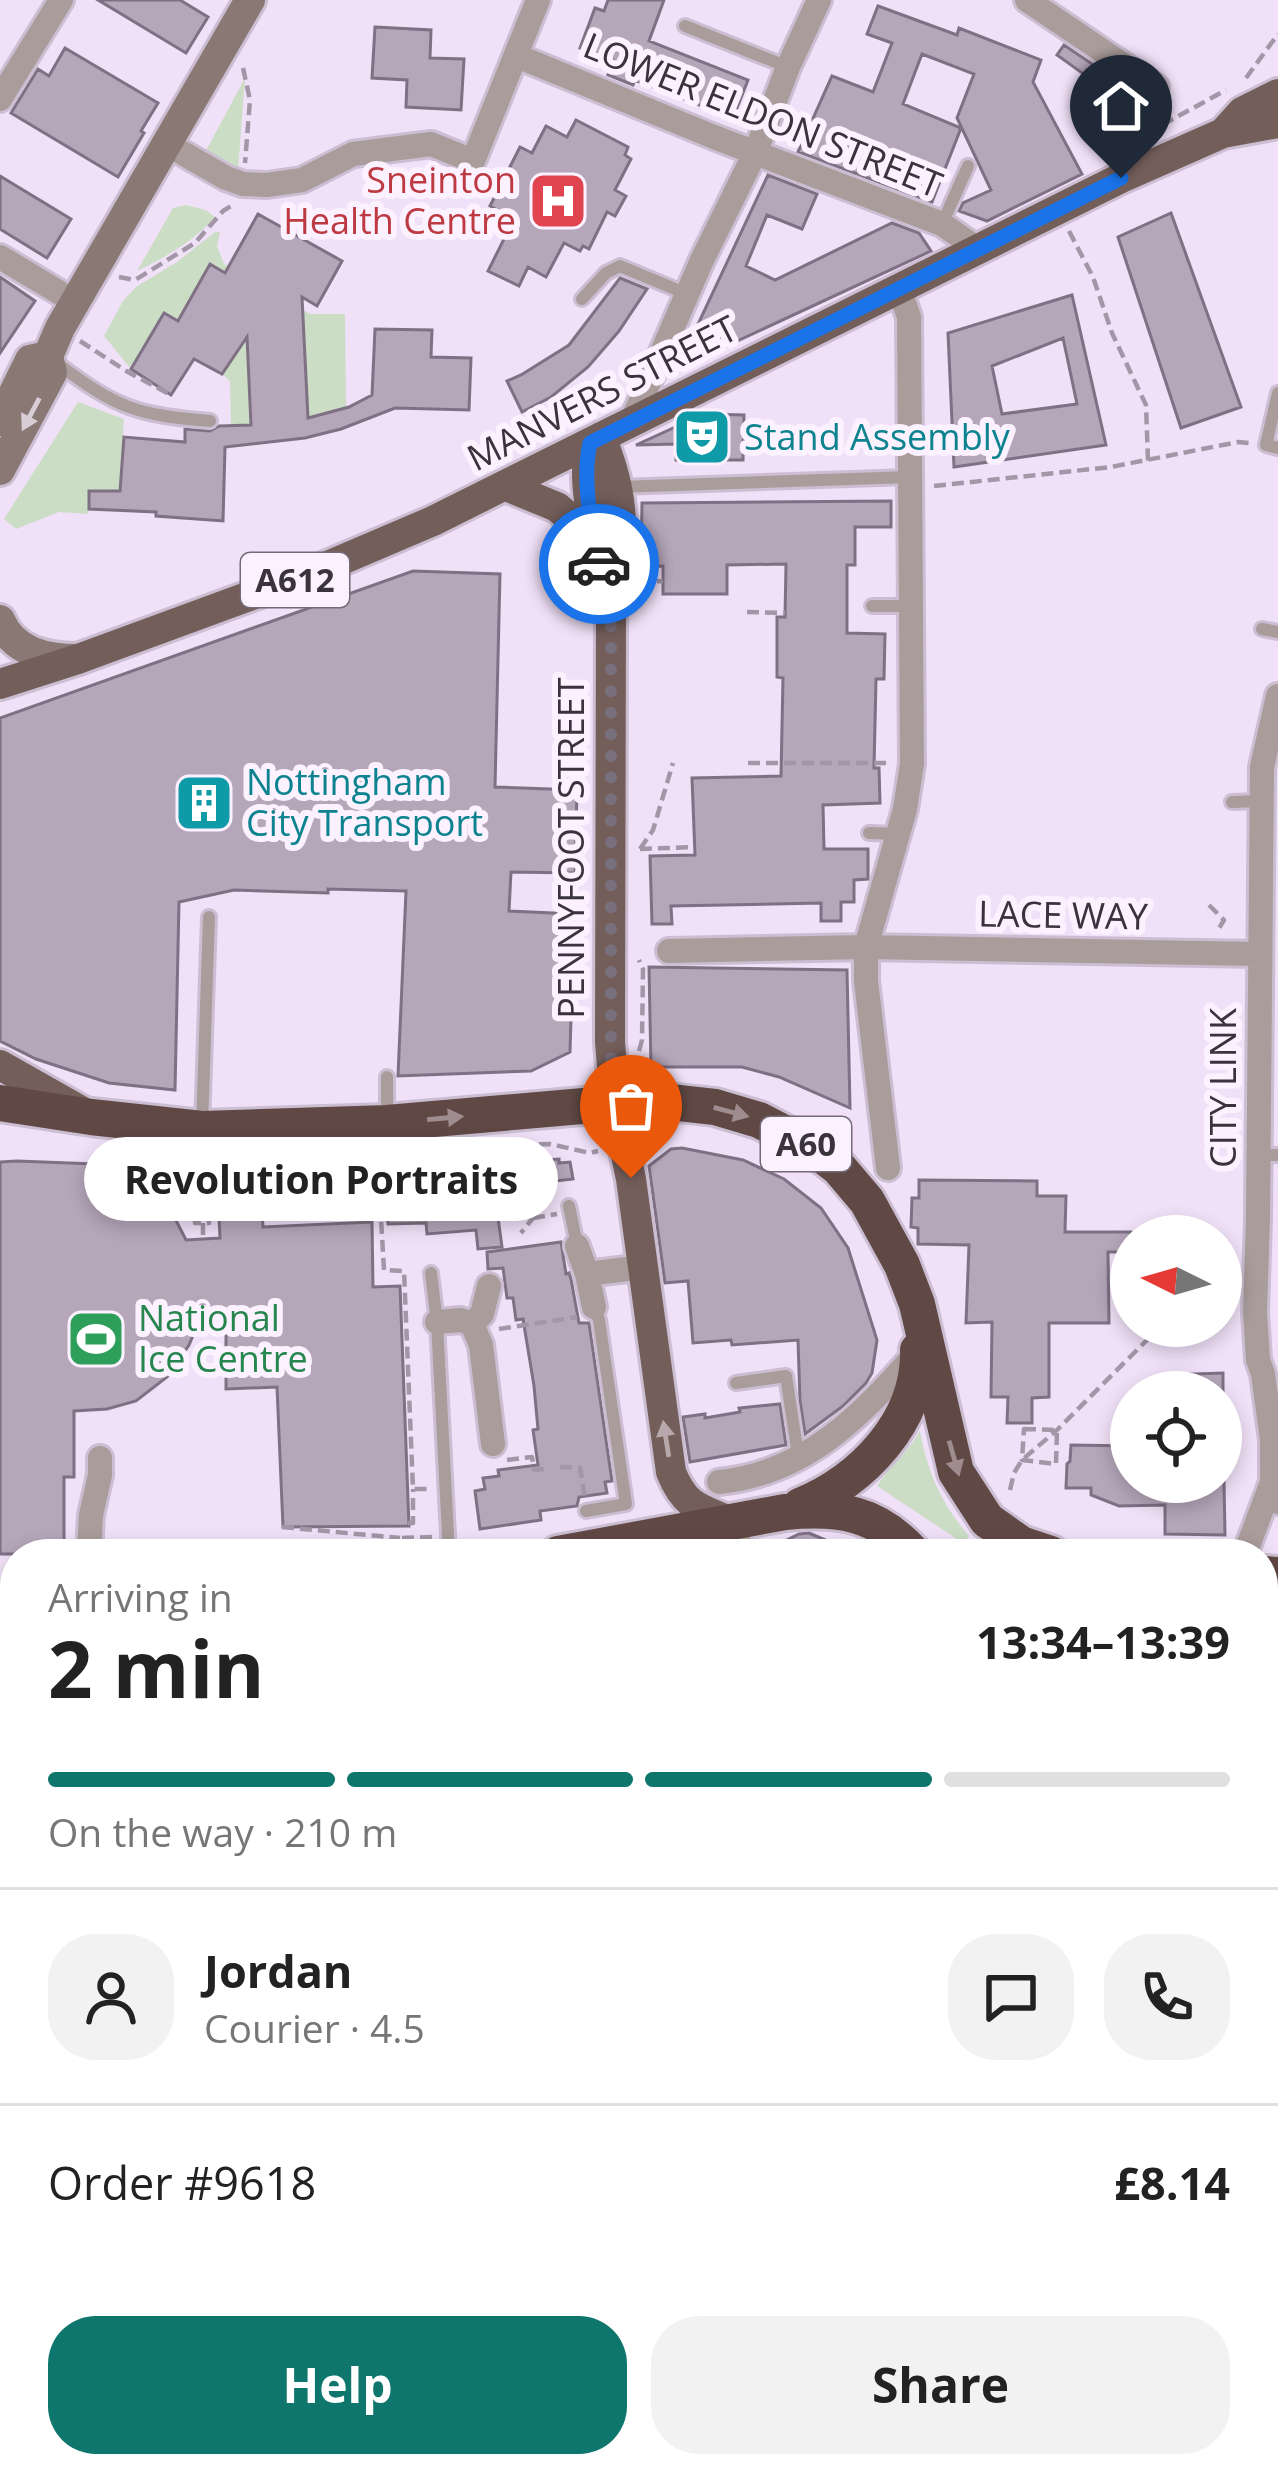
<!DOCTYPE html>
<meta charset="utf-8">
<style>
:root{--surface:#fff;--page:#f2f2f2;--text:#222;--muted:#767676;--line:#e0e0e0;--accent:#0f766e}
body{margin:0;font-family:"Open Sans",sans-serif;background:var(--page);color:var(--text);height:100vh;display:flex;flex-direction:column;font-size:45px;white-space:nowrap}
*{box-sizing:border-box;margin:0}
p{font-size:39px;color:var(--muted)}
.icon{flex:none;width:66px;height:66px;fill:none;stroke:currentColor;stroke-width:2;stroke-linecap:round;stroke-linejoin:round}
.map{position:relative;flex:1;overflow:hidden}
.side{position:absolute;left:0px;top:1539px;width:1278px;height:939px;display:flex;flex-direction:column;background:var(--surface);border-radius:48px 48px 0 0;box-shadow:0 6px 18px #0003}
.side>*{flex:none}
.needle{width:78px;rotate:275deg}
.buttons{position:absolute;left:1110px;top:1215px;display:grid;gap:24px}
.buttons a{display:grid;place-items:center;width:132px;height:132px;border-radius:50%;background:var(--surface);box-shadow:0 6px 18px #0003;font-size:60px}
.pin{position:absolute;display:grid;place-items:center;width:102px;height:102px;color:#fff;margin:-123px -51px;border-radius:50% 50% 50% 0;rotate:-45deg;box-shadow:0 0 12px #0007}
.pin .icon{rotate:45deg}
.courier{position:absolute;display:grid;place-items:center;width:120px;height:120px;margin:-60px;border:9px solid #1a73e8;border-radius:50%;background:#fff;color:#222;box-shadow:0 3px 15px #0007}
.bubble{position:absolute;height:84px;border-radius:42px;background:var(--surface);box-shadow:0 6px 18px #0003;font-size:39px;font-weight:700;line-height:84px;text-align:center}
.overview em{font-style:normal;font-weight:700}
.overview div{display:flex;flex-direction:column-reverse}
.overview{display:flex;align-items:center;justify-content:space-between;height:204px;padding:0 48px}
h1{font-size:78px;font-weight:700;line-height:90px}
.bar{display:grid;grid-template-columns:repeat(4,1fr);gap:18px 12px;align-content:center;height:144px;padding:0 48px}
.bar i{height:15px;border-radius:9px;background:var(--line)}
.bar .selected{background:var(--accent)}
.bar p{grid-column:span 4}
.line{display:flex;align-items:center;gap:30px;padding:0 48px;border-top:3px solid var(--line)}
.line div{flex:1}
.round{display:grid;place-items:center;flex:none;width:126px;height:126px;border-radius:48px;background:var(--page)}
.cta{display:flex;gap:24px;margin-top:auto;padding:24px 48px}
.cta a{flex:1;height:138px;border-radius:48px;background:var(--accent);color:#fff;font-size:48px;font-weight:700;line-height:138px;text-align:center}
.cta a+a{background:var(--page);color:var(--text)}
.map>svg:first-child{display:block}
.green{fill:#cbddc5}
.building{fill:#b5a6ba;stroke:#7f7084;stroke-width:3;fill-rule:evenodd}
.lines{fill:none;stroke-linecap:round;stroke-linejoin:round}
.lane-casing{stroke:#ccbed2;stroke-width:18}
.street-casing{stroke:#ccbed2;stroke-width:30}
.secondary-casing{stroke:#ccbed2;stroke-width:36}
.primary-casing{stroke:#ccbed2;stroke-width:36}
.highway-casing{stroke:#ccbed2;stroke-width:42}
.path{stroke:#a296a7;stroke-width:4.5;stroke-dasharray:12 6;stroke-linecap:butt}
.lane{stroke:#a99c9a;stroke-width:12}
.street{stroke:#a99c9a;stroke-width:24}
.secondary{stroke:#8a7875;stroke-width:30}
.primary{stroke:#745e5a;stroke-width:30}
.highway{stroke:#604844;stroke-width:36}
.oneway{fill:#d9cdd6}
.oneway2{fill:#9e8c8f}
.oneway3{fill:#b8a8ac}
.done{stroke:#79707d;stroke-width:12;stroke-dasharray:0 21.6}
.route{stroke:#1a73e8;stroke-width:15}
.labels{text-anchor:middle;stroke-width:12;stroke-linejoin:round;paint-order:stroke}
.shield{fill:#fbf1ff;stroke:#736c76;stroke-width:3}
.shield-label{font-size:33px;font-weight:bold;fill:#39333b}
.street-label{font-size:36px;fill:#39333b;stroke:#fbf1ff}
.health-label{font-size:36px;fill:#be3a42;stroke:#fbf1ff;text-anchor:end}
.culture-label{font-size:36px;fill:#0d838f;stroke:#fbf1ff;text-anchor:start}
.leisure-label{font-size:36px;fill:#27864d;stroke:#fbf1ff;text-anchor:start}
</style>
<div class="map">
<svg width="1278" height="2477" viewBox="0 0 1278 2477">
<rect width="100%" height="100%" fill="#f1e1f8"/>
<path class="green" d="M245,78l-7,93 -36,-13z
M186,205l20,5 9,7c-22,25 -48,39 -78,54l36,-63z
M215,232h5l-3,14 7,18 86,50h35l1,94 -78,17 -37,1 -1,-45 -8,-7 25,-37 3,63 53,-83 -92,-53 -33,57 -15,-8 -32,56 -27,-33 19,-35 13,-14 41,-25z
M78,402l46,17 -4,72 -31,1 -1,22 -29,-2 -43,17 -12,-10z
M920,1431c7,41 22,73 49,105l-6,7 -86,-57c13,-20 31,-34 43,-55z
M0,1800h15v49l-4,1 -4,99 -7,2z"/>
<path class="building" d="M98,0h82l28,17 -22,36z
M608,0h56l-15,41 99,39 -15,38 -98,-38 -2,5 -25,-10 5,-15 -33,-12 15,-40 9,3z
M878,6l79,29 2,-7 82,32 -8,22 49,92 -95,47 -28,-10 4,-8 28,-13 -34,-72 17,-44 -52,-20 -19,50 58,24 -29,74 -134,-50 34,-76 41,16 19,-49 -25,-9z
M375,27l56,3 -1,28 34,1 -3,51 -55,-3 1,-27 -35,-2z
M1064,45l80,54 -9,12 -78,-56z
M65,48l93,55 -17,28 3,2 -26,44 -107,-64 27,-44 11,7z
M576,120l52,27 -3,8 6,4 -16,31 11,6 -11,20 -8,-4 -18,37 -6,-3 -3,5 -16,-8 -18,34 -18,-10 -9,19 -31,-15 26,-52 -24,-13 30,-59 12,6 14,-27 21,11z
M768,175l49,19 -15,35 -35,-14 -21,51 29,14 117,-57 27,10 12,18 -254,118z
M0,176l71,43 -24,39 -47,-29z
M1171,213l70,194 -60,21 -63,-191z
M258,214l84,47 -25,45 -15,-9 6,121 41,-11 23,-12 3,-66 57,1 -1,27 40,1 -2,52 -74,-2 -54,21 -36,9 -80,9 -2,74 -67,-5v-4l-67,-3v-18h31l4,-54 61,5v-13l25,2 9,-5 32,-1 -4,-88 -25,37 -28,-15 -23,36 -40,-26 33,-56 14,8 32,-57 15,9z
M0,277l35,24 -35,52z
M620,278l27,11 -28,42 -31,36 -37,30 -29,15 -15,-31 14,-6 48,-30z
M1072,295l34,150 -152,22 -6,-134zM1063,338l14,66 -75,10 -10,-48z
M704,414l40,1 -1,45h-67v-16l-40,1z
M891,501v26h-36v38h-8v68l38,1 -1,45h-8l-2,89h5l1,35 -57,2 1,44h44v30l-14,1v22h-13v19h-20v-18l-150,3 1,18h-20l-2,-68 45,-1 -3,-77 89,-2 2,-98 -6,-1v-60h8l1,-53 -59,1v29h-64v-28l-22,2 1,-65z
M413,571l87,3 -5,213 82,3 -2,83 -64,-1 -2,39 65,3 -4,138 -39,19 -133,5 8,-185 -78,-2v4l-94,-3 -55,12 -4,188 -66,-7 -73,-24 -36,-18v-323z
M649,967l198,3 3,138 -71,-31 -37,-10h-91z
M682,1148l61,12 41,19 37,29 27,40 29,92 -5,33 -6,10 -23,23 -38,28 -5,-33 -2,-61 -66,5 -1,-5 -38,3 -5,-62 -23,2 -16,-117 22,-17z
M559,1159v4l11,-1 3,17 -79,9 8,59 -24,2 -2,-19 -49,4 -1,-11 -38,1 -3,-37 5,-1 -1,-15z
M17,1161l105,4 37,25v-20h25v25h-21l23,45 34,-2 -3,-62 43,-1 3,52 109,-5 1,65 27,-1 9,240 -126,1 -6,-140 -51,2v-56h-32l-5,12 -22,32 -31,24 -29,8 -33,2v66h-10v77h-64v-392z
M919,1180l118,1v15h29l-1,36h66v20h-23l1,71h-60v74l-17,1v25h-25l1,-26h-17l1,-75 -26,1 3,-78 -51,-1v-16l-7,-1 1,-29h7z
M561,1242l5,32 3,-1 2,6 8,44h10l23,158 -7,1 2,11 -28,4 -2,9 -37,5 1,9 -61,9 -5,-38 10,-2 -2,-11 16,-2 -1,-6 40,-5 -5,-35 5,-1 -4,-43 -11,-67 -7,1 -3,-22h-6l-4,-30 -15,1 -1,-17z
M1223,1373v19h-58l-1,-17z
M780,1404l6,41 -96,17 -7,-45 22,-3v4l35,-6 -1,-4z
M1071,1445l60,1v36h93l1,53 -60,-1v-29l-46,1 -28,-11v-7h-25l1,-24 3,-3z
M809,1533l49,21h-99l40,-20z"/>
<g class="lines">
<defs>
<path id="lane" d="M685,26l103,41
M1117,119l-4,27 8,31
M942,224l26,-58
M582,299l24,-26 14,-7 67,28
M58,364c59,44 78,51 152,57
M1278,393l-12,52 12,3
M619,487l291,-10
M872,606h40
M1262,629l16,3
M1232,802l29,-1
M869,833l29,1
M387,1077v41
M202,1126l7,-209
M1259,1155h19
M569,1206l8,39
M431,1273l6,49 12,232
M736,1383l50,-7 12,79
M586,1511l40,-7 -27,-184 -5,-13
M0,1997l15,-3
M0,2041l15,-4
M15,2132l-3,10 3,19
M214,2472l96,-6
M17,2477l1,-14
M357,2477v-14"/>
<path id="street" d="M1027,0l129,87
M517,56l197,81 228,87 30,21 4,7
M0,99l61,-99
M167,144l59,34 17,6 24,1 35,-5 51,-26 78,-10 42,17 65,-161
M0,257l75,45
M632,421l70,-161 54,-109 32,-84 31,-67
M1278,696l-16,71 -4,451 -3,94 3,48 5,14 9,66v40l6,22
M669,951l197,-4 393,7
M888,1168l-22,-187v-34l39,-138 7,-45 -3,-447 -10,-29
M577,1246l10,28 56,-7
M587,1274l7,33
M437,1322l24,-2 11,4 9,21 12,99
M472,1324l10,-10 7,-28
M719,1482c86,-8 145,-68 198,-130
M732,1522l11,32
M89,1554l2,-39 9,-40v-17
M1245,1554l27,-72
M0,1753h15
M1263,2147l15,-4
M0,2370l15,2
M145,2477v-14
M612,2477l5,-14
M834,2477l1,-14"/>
<path id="secondary" d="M0,421l30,-61 18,-4
M0,470l52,-97 -4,-17 12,-28 190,-328
M0,620c13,32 46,39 78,39
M0,2133l15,-5
M1263,2324l15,100"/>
<path id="primary" d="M1223,133l19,-21 36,-18
M601,437c15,37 23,71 19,111 -3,22 -9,43 -9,65l-1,429 5,61 16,76 40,293c14,35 28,36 61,50
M590,443c-8,36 2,71 6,107
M506,486l51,21 20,17 34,68
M0,684l78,-25 226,-83 129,-55 688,-343 102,-45 55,-10
M0,1065l83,47"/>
<path id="highway" d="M0,1103l91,14 111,12 185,-6 265,-23 63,7 44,13 54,28 26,20 28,33 35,64 15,39 39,168 31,48 34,24 30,10
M800,1506c63,-26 120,-85 118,-156
M558,1554l227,-42c54,-5 91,0 129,42
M1263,1574l15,1
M1263,1608l15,-2
M0,1616l15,2"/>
</defs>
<use href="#lane" class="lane-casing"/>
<use href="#street" class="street-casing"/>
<use href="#secondary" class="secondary-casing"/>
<use href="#primary" class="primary-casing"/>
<use href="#highway" class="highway-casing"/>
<path class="path" d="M243,68l7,32 -5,63
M1246,78l32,-44
M1131,142l95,-52
M1069,231l24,46 19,56 34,72 2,56
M119,277l16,3 60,-37 28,-32 8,-5
M80,341l48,31 43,23
M934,486l177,-19 127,-25 11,1
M639,582l24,-1
M747,612l38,1
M748,763h144
M640,849l13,-19 20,-67
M640,849l54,-2
M1209,905l15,15 -6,10
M639,1051l3,-11 1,-71 -4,-9
M503,1145l47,-1 40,9 8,-2
M377,1150l7,120 20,1 9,218h18
M108,1157l87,3
M146,1158l-1,18h49l1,47h14l-3,-63
M178,1195v3
M515,1207l18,11 -12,15
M533,1218l24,-4
M203,1223v16
M499,1329l78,-12
M1024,1429l33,1 -1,34 -34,-4z
M507,1460l25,-3 2,13 10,-1
M560,1467l20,1 5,30
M1010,1490l4,-17 8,-13 35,-30 104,-104
M408,1523h5v-34
M282,1527l118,11
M400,1554v-16l32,-1
M0,1824l6,14 -6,21
M1263,1984l15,-6
M1263,2234l9,66
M969,2463l1,5 13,9
M1119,2463l4,3 17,-3
M936,2477l9,-14
M1032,2477l9,-14"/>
<use href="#lane" class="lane"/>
<use href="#street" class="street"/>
<use href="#secondary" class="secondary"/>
<use href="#primary" class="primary"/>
<use href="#highway" class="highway"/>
</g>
<defs><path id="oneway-solid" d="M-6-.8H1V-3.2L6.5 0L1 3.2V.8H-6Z" transform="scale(3)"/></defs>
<use class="oneway" href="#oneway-solid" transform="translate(31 414) rotate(118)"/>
<g class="oneway2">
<use href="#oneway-solid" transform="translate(731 1112) rotate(15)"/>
<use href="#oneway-solid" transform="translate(445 1118) rotate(-5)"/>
<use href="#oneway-solid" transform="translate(954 1458) rotate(74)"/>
</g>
<use class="oneway3" href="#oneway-solid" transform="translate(666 1439) rotate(-99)"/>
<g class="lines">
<path class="done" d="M599,564l12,28v477l4,34 16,75"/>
<path class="route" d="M599,564c-8,-35 -17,-87 -9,-121l531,-265"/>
</g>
<defs>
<symbol id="hospital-square" viewBox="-11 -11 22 22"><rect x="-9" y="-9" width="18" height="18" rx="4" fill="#e0444e" stroke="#fbf1ff"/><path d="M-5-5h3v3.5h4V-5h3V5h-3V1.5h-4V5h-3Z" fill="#fff"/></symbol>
<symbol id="theatre-square" viewBox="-11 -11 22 22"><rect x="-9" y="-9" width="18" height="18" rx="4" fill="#0f9aa8" stroke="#fbf1ff"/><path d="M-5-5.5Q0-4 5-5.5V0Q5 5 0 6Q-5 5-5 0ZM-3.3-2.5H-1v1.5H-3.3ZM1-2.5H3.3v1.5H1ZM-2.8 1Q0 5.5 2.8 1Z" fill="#fff"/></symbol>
<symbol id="building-square" viewBox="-11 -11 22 22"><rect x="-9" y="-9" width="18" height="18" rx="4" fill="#0f9aa8" stroke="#fbf1ff"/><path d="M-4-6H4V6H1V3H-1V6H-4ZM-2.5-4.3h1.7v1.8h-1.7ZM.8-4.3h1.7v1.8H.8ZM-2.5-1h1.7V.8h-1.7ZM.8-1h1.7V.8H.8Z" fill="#fff"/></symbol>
<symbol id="stadium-square" viewBox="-11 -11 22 22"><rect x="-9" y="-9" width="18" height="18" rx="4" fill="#2e9e5b" stroke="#fbf1ff"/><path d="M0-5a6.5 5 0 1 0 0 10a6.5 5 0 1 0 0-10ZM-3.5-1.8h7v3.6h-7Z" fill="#fff"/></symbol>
</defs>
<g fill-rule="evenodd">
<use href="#hospital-square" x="525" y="168" width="66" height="66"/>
<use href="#theatre-square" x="669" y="404" width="66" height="66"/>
<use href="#building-square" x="171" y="770" width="66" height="66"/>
<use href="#stadium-square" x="63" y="1306" width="66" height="66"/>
</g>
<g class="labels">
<g class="shield">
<rect x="241" y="553" width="108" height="54" rx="9"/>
<rect x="761" y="1117" width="90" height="54" rx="9"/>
</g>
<g class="shield-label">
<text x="295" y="592">A612</text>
<text x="806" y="1156">A60</text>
</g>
<g class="street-label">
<text transform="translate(763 115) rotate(22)" y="13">LOWER ELDON STREET</text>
<text transform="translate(602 393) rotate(-27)" y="13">MANVERS STREET</text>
<text transform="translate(571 848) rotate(-90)" y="13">PENNYFOOT STREET</text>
<text transform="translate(1063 915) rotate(1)" y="13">LACE WAY</text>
<text transform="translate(1223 1088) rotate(-90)" y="13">CITY LINK</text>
</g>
<g class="health-label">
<text x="516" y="193">Sneinton<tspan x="516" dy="41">Health Centre</tspan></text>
</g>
<g class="culture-label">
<text x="744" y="450">Stand Assembly</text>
<text x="246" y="795">Nottingham<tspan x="246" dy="41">City Transport</tspan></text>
</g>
<g class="leisure-label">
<text x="138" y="1331">National<tspan x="138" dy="41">Ice Centre</tspan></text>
</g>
</g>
</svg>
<div class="buttons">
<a><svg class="needle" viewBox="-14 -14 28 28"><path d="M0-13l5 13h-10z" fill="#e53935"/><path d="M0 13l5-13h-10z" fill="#767676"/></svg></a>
<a><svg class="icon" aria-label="locate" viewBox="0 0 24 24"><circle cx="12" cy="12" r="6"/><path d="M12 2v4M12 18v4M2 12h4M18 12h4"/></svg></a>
</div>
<div class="pin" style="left:631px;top:1178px;background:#ea580c"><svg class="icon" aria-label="bag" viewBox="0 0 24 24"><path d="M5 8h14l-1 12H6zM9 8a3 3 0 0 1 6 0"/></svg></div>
<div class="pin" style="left:1121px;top:178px;background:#1f2937"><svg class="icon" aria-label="home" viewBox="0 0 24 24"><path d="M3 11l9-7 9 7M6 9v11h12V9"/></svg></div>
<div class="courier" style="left:599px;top:564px"><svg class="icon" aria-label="car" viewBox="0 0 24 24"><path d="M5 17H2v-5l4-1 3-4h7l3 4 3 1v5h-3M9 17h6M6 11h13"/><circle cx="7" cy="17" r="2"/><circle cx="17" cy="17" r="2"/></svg></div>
<div class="bubble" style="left:84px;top:1137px;width:474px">Revolution Portraits</div>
<section class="side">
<div class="overview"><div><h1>2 min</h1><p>Arriving in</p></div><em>13:34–13:39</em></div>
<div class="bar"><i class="selected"></i><i class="selected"></i><i class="selected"></i><i></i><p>On the way · 210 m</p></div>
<div class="line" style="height:216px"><a class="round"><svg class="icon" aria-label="person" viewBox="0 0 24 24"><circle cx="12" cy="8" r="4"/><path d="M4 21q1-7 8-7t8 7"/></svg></a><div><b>Jordan</b><p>Courier · 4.5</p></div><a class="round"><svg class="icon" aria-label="chat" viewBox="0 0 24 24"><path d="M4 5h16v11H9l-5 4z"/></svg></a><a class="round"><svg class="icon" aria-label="phone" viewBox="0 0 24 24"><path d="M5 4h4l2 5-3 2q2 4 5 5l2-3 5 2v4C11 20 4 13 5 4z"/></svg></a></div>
<div class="line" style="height:156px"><div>Order #9618</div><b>£8.14</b></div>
<div class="cta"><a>Help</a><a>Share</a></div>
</section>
</div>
